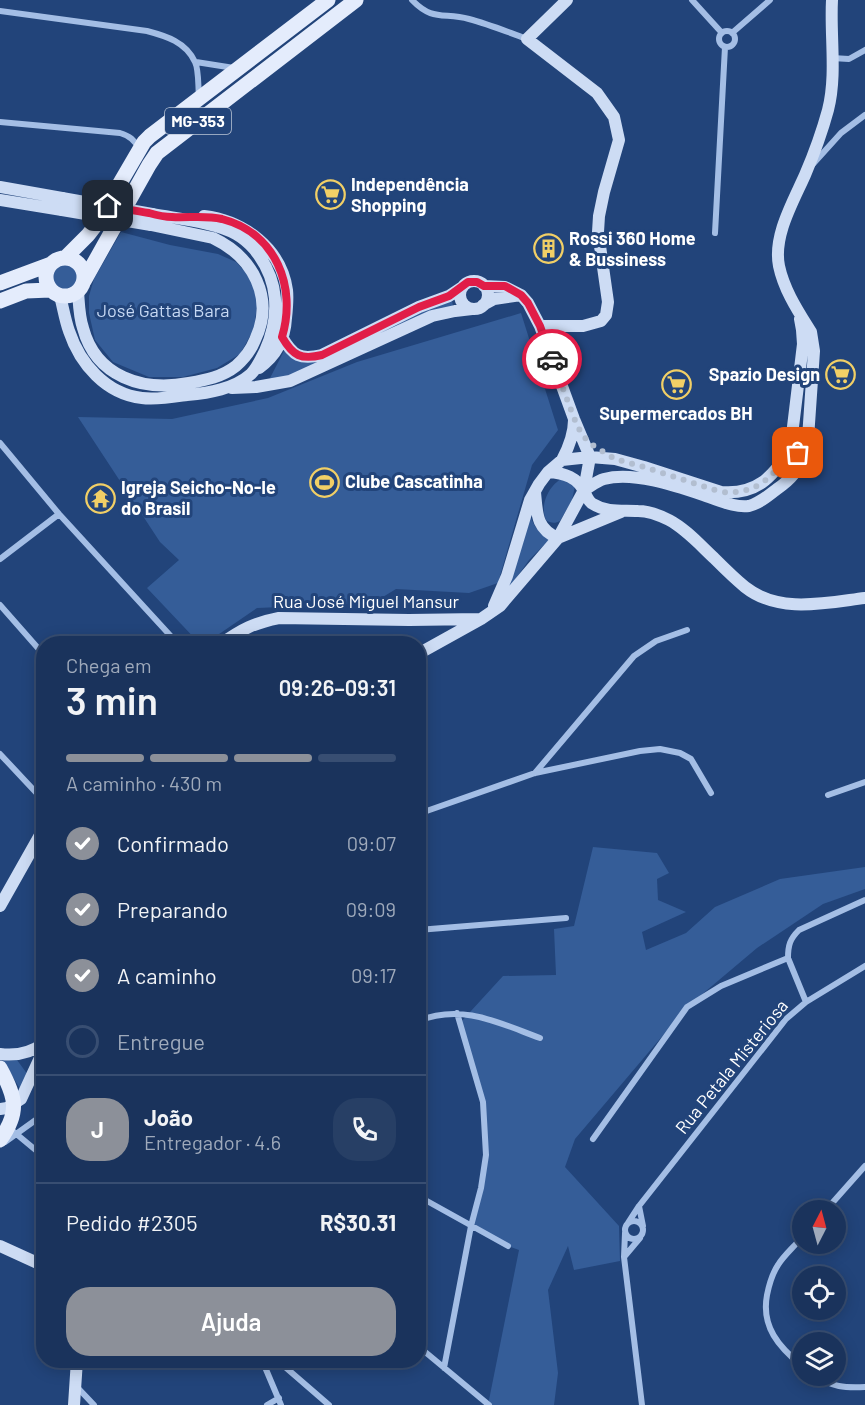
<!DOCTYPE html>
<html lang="pt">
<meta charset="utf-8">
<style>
:root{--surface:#1a335c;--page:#273f65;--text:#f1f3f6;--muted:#9faabb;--line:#384e72;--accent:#8c9099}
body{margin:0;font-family:Barlow,sans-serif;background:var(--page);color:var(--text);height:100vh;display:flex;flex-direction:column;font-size:22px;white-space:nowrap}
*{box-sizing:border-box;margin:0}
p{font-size:20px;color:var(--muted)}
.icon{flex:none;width:33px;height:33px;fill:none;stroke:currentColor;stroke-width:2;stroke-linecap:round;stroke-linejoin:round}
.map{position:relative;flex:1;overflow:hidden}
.side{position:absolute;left:36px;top:636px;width:390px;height:732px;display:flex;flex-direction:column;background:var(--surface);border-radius:24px;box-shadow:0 3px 15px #0003,0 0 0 2px var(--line)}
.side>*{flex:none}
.needle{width:39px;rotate:6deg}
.buttons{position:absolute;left:792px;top:1200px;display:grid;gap:12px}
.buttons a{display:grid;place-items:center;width:54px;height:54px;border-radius:50%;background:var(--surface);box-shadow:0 3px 15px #0003,0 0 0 2px var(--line);font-size:30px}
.pin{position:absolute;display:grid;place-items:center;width:51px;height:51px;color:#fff;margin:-26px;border-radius:12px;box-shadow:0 3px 9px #0006}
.courier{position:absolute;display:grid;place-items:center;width:60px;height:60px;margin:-30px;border:4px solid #e11d48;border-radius:50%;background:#fff;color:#222;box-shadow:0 2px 8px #0007}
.head em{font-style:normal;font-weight:600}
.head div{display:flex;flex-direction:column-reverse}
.head{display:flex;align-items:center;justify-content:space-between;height:102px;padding:0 30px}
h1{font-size:39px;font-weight:600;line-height:45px}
.bar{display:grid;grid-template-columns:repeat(4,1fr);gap:9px 6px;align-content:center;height:72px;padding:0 30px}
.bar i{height:8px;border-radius:4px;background:var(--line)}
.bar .on{background:var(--accent)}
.bar p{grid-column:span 4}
.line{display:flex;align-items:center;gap:15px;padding:0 30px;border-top:2px solid var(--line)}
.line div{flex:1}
.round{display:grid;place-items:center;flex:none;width:63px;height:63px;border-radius:24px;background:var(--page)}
ol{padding:0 30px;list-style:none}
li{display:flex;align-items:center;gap:18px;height:66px}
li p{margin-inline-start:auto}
li .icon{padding:6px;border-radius:50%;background:var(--accent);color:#fff;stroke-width:4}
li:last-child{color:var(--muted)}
li i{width:33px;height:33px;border:3px solid var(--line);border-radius:50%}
.primary-button{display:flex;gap:12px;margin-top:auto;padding:12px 30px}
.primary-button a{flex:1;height:69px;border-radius:24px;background:var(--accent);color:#fff;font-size:24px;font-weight:600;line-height:69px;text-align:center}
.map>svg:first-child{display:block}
.green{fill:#355d98}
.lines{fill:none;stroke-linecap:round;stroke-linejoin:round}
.street{stroke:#a4bee5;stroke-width:6}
.secondary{stroke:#cddcf4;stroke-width:12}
.primary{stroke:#e4ecfc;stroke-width:15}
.secondary-bridge{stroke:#cddcf4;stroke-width:12}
.done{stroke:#b2bed0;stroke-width:6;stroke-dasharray:0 10.8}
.route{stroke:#e11d48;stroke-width:8}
.labels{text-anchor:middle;stroke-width:6;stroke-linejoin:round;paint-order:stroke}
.shield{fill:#22447a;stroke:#bdc7d7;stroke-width:1.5}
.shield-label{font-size:16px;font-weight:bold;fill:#fff}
.poi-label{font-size:18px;font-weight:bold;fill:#fff;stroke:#22447a;text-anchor:start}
.park-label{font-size:18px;fill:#c7d9f4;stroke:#22447a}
.street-label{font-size:18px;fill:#fff;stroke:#22447a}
</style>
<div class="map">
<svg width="865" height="1405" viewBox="0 0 865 1405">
<rect width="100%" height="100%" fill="#22447a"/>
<path class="green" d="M121,232l49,13 48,9 18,8 14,15 5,15 2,13 -3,24 -14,25 -23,14 -34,9h-34l-36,-15 -18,-22 -6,-27v-17l5,-17z
M52 276a14 14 0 1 1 28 0a14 14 0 1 1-28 0Z
M452,300l1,6 -162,72 -22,2 16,-31 15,11 121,-49z
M521,313l37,117 -26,35 -34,118 -29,10 -73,-4 -23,14 -116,5 -51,35 -6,1 -53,-56 32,-28 -19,-18 -82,-125 94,2 96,-21 89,-36z
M565,477l10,9 -3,14 -12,21c-5,3 -10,2 -14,-1 -7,-16 4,-37 19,-43z
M529,518h2c4,10 9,16 20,20l-22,22 -20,28 -2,-1z
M593,847l64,6 12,20 -12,6 1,21 28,12 -44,20 4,18 40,-17 29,-26 65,-28 85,-12v22l-42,15 -66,44 -70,59 -112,132 -10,28 54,59 1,35 -46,9 -6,-24 -20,44 10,83 -4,32h-66l31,-155 -11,-4 -37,-20 15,-71 -3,-53 -23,-79 43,-47 53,-1 -2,-46 20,-3z
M17,1060l11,15 -8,14 -10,-17 -10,-11z"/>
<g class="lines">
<path class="street" d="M412,0c21,22 32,12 57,19 19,5 39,13 58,20
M692,0l30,33
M0,11l147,20c19,5 39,11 48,31 4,8 3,25 4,34
M719 39a8 8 0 1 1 16 0a8 8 0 1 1-16 0Z
M732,33l38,-33
M832,58l17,1 16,-9
M196,62l38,6
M0,122l120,11c10,3 14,7 19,15
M813,164l28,-31 24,-18
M715,233l10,-186
M0,443l59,71 119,130
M0,559l59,-45
M0,605l44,50
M0,754l44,47
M535,773l99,-117 22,-15 31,-11
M828,795l37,-13
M418,814l117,-41 105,-22 20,-2 20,4 11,6 20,34
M418,930l148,-12
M788,958c0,-13 2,-19 11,-28l66,-30
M418,1021c44,-18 81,2 122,17
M14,1132l30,25
M593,1139l94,-132 34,-21 67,-28 18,44
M5,1142l39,-28
M418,1185l6,14
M418,1196l90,50
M639,1206l147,-187 20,-17 59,-36
M826,1210l39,-44
M625 1230a9 9 0 1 1 18 0a9 9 0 1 1-18 0Z
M628,1223l11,-17 4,20
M625,1233l-1,24 16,-19
M802,1237c-7,9 -18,18 -24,28 -6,9 -9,20 -11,30 -6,32 12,52 35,71
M624,1257l18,148
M418,1346l71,59
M262,1360l19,45
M277,1360l52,45
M77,1365l138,-2 32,-3
M444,1368l27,-142 10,-38 5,-33 -3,-53 -26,-89
M815,1376c18,11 29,12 50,11
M76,1386l18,19
M267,1405l12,-7"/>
<path class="secondary" d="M0,187l62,11
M0,200l62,10
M204,216c40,5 77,32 83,74 1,9 0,19 -1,28 -1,20 -10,38 -27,50
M460 295a14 14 0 1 1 28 0a14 14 0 1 1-28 0Z
M78,291c1,13 1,25 5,37 13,49 60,64 106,55 17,-3 33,-6 47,-17 8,-7 15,-16 19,-26 20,-42 -2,-83 -42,-102l-62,-13
M60,296c3,11 5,24 9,35 11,33 37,63 73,67 14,2 31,-1 45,-3 22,-2 47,-6 64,-21 6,-6 10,-15 14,-23 16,-36 14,-72 -11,-102 -5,-6 -11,-11 -18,-15 -22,-12 -58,-15 -84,-20
M483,305l11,-6 27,-4
M540,326h43l18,-5 5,-6 2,-13 -10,-70 1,-16 5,-24 15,-52 -5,-23 -17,-24 -70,-54 40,-39
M282,337c11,19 18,23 40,18l97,-48 30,-11 12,-8
M232,388l24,-1 34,-6 142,-65 23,-5 17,-2
M792,435l11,-91 -1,-14 -2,-11
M808,438l6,-87 -3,-19c-13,-21 -27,-42 -32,-66 -6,-30 14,-64 26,-91 9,-21 17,-43 23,-65 9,-35 2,-74 4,-110
M562,460c7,-13 12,-26 12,-40
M548,472c16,1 30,5 37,21 2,4 4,9 8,11 14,9 30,6 45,7 10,0 21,4 31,9 17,9 31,25 45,38 10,10 20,20 31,29 34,27 80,16 120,11
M584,490c7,-4 13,-9 20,-11 31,-8 75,8 105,18 12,4 27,11 40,9 11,-3 19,-10 28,-17 13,-9 23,-19 27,-36
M535,492c2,21 1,37 23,46
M558,538l63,-26
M494,606l13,-30 23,-76 9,-16 9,-12 14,-12 28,-3 25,2 29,8 77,25c36,3 51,-15 70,-42
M221,644c21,-15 33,-21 58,-26l130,2 71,-1
M418,654l63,-35 19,-13 58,-68 26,-48 6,-33 -16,-38 -34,-93 -12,-23 -7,-8 -16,-8 -21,-1
M0,906l44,-78
M0,1054c16,2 31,-1 44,-11
M0,1109l7,-1 14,-9 23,-50
M0,1246l44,20
M74,1405l3,-45"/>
<path class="primary" d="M46 277a19 19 0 1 1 38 0a19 19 0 1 1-38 0Z
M65,258l23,-23 7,-9 49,-84 6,-6 178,-136
M84,281l65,-116 8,-12 199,-153
M0,283l51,-19
M0,301l26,-10 24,-1
M0,1068c16,29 20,44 0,72"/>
<path class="secondary-bridge" d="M62,198l90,16
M62,210l89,15"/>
</g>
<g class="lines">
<path class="done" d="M552,359l22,59 8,17 12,11 21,13 29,8 77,25c36,3 52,-15 70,-42l7,3"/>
<path class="route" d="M108,206c13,2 27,5 41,7 7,2 15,4 23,4 17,1 33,-2 50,2 54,14 75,68 60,118 11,19 19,23 40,18l97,-48 30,-11 19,-14h9l7,4h21l16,9 7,8 12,23 12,33"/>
</g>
<defs>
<symbol id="supermarket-ring" viewBox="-11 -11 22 22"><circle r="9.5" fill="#22447a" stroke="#f1cf66" stroke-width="1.5"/><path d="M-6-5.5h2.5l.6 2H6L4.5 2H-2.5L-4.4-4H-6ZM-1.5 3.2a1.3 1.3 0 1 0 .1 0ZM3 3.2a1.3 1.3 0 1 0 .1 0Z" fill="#f1cf66"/></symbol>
<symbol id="building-ring" viewBox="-11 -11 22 22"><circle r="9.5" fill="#22447a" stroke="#f1cf66" stroke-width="1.5"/><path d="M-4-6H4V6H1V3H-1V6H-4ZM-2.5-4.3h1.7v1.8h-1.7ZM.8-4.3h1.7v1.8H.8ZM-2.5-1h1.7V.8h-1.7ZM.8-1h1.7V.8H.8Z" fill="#f1cf66"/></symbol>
<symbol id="stadium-ring" viewBox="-11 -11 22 22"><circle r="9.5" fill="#22447a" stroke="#f1cf66" stroke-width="1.5"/><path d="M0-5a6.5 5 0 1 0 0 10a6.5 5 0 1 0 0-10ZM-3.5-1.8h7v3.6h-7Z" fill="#f1cf66"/></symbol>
<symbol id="temple-ring" viewBox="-11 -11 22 22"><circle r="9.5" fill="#22447a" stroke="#f1cf66" stroke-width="1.5"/><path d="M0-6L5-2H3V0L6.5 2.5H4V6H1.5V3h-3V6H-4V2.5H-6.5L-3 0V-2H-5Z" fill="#f1cf66"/></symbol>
</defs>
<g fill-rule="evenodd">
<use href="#supermarket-ring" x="314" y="178" width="33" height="33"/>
<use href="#building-ring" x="532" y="232" width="33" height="33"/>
<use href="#supermarket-ring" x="824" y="358" width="33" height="33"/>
<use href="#supermarket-ring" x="660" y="368" width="33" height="33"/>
<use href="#stadium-ring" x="308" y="466" width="33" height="33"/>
<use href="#temple-ring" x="84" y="482" width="33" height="33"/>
</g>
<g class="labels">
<rect class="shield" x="165" y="108" width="66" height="26" rx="4.5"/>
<g class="shield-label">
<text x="198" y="127">MG-353</text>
</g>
<g class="poi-label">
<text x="351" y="191">Independência<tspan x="351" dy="21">Shopping</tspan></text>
<text x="569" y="245">Rossi 360 Home<tspan x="569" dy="21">&amp; Bussiness</tspan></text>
<text x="820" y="381" text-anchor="end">Spazio Design</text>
<text x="676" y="420" text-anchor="middle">Supermercados BH</text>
<text x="345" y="488">Clube Cascatinha</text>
<text x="121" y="494">Igreja Seicho-No-Ie<tspan x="121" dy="21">do Brasil</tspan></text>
</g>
<g class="park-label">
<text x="163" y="317">José Gattas Bara</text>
</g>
<g class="street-label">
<text x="366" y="608">Rua José Miguel Mansur</text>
<text transform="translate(732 1067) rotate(-51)" y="6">Rua Petala Misteriosa</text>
</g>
</g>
</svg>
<div class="buttons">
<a><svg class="needle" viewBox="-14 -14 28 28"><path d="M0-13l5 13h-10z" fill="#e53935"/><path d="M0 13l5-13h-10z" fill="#9faabb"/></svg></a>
<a><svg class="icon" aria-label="locate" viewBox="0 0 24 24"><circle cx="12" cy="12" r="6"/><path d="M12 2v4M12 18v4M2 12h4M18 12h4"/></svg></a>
<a><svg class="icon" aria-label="layers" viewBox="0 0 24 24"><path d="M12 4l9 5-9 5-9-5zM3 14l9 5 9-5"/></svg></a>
</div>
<div class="pin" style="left:798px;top:453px;background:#ea580c"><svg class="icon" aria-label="bag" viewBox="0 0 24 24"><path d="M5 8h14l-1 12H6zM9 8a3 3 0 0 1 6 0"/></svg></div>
<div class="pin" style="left:108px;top:206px;background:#1f2937"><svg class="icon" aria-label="home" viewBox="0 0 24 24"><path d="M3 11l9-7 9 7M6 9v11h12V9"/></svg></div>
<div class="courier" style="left:552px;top:359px"><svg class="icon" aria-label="car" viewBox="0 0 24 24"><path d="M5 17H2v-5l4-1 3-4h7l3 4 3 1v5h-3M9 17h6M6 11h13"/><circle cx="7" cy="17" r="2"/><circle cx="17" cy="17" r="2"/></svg></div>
<section class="side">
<div class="head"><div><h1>3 min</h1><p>Chega em</p></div><em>09:26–09:31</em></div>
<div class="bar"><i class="on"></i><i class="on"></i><i class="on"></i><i></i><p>A caminho · 430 m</p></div>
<ol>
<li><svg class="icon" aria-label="check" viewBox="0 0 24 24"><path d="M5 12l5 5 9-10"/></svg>Confirmado<p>09:07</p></li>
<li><svg class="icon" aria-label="check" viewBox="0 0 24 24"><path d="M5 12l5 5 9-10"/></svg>Preparando<p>09:09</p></li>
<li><svg class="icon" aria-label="check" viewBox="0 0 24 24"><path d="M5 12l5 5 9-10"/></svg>A caminho<p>09:17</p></li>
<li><i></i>Entregue</li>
</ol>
<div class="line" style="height:108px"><b class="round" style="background:var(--accent);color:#fff">J</b><div><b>João</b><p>Entregador · 4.6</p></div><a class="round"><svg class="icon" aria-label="phone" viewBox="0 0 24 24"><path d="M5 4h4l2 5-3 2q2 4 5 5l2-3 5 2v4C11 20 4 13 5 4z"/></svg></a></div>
<div class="line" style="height:78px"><div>Pedido #2305</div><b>R$30.31</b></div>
<div class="primary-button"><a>Ajuda</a></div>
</section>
</div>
